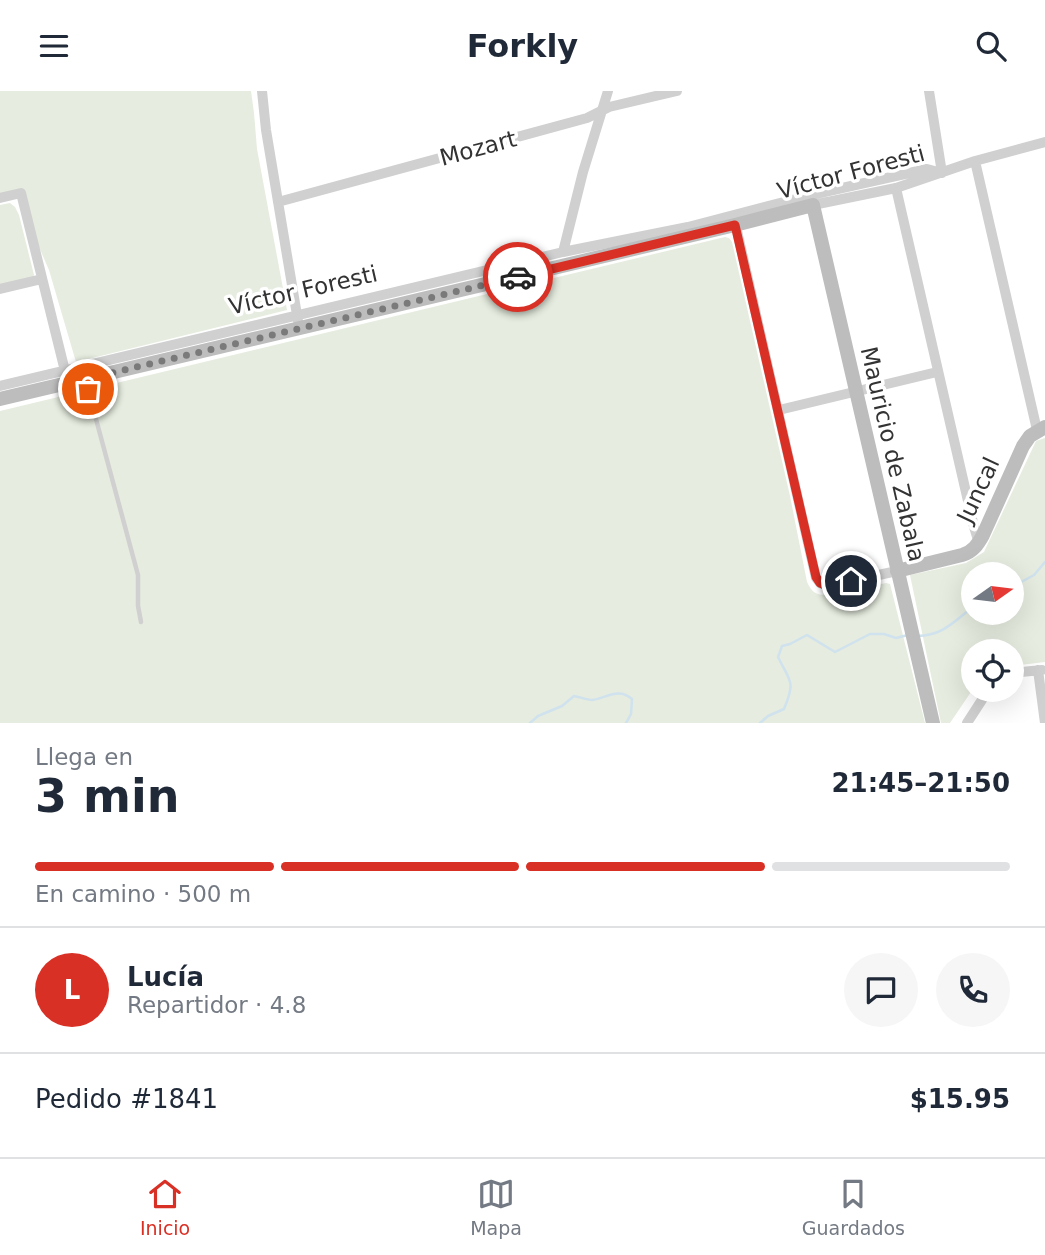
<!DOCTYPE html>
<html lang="es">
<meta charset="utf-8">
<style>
:root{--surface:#fff;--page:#f6f6f7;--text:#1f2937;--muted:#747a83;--line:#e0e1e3;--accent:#d93025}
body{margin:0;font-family:"DejaVu Sans",sans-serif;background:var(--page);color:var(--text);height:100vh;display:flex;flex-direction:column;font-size:26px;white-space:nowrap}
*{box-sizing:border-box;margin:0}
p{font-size:23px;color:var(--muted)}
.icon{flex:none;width:38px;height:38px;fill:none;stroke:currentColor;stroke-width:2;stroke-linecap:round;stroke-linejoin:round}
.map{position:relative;height:632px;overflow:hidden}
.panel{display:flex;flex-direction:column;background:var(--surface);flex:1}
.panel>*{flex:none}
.needle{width:46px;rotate:76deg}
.tools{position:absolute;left:961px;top:471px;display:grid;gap:14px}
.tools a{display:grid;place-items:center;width:63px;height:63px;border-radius:50%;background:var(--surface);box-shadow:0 7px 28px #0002;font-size:35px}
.pin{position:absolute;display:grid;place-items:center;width:60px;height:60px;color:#fff;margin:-30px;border:4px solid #fff;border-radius:50%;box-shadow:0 2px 7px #0007}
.courier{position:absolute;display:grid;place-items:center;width:70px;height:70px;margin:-35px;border:5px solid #d93025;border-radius:50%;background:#fff;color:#222;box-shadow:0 2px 9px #0007}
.overview em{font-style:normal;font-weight:600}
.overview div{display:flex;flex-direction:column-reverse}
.overview{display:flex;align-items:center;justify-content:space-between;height:119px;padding:0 35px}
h1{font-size:46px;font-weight:600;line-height:52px}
.bar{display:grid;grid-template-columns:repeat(4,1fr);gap:10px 7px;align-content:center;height:84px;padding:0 35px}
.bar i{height:9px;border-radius:5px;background:var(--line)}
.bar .on{background:var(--accent)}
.bar p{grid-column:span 4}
.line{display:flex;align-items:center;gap:18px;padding:0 35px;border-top:2px solid var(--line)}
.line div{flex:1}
.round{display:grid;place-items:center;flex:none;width:74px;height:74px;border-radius:37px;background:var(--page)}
header{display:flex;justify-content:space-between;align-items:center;height:91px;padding:0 35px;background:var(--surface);font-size:32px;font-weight:600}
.menu{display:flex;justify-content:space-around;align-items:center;height:98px;border-top:2px solid var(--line);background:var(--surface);font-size:19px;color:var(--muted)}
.menu a{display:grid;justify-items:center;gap:4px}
.menu .on{color:var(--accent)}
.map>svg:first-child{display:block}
.green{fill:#e6ecdf;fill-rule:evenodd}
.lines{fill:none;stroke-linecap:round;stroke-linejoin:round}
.stream{stroke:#cfe2ee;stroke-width:2.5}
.lane{stroke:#d0d0d0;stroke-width:4.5}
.street{stroke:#d0d0d0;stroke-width:10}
.secondary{stroke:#bdbdbd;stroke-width:14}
.done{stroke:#7a7a7a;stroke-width:7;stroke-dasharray:0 12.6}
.route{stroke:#d93025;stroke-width:9}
.labels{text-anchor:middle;stroke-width:7;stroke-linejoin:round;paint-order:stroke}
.street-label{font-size:23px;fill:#333;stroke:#fff}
</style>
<header><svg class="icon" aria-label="menu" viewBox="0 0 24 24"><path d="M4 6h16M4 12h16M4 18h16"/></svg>Forkly<svg class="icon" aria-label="search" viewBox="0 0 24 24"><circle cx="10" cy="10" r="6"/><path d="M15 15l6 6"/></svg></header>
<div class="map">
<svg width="1045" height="632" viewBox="0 0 1045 632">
<rect width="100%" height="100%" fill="#fff"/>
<path class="green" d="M0,0h251l3,22 3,36 30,161 -211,52 -27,-92 -24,-55 -7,-20 -18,-1z
M10,112l5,4 4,8 15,60 -2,5 -32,7v-82z
M725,146l4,1 3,4 58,254 17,86c5,10 8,13 20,13l59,-12 4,1 35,139h-925v-312z
M1045,347v224l-33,4v-15h-39v38l-23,34h-9l-31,-148 56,-12 18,-11 52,-111zM973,483h39v39h-39z"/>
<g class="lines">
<path class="stream" d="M1012,496l22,-12 11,-13
M917,545c27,-1 36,-14 56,-29
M530,632l8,-7 24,-10 12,-10c6,1 13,4 18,4 15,-2 26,-13 40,-1l-1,15 -5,9
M760,632l8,-7 16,-7c12,-29 6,-27 -6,-52l4,-11 8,-2 17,-9 28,17 35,-18h14l12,4 12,-3"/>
<path class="lane" d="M86,291l52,193v31l3,16"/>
<path class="street" d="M262,0l4,39 32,191
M929,0l13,82
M975,70l62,269
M896,97l78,339 5,16
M0,107l21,-5 45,182
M278,111l309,-84 22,-11 68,-16
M812,111l1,3 83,-17 79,-27 70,-19
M735,131l81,356 4,5 8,3 69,-15
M563,161l20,-80 25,-81
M0,198l42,-10
M0,295l563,-134 125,-25 123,-32 116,-26 15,4
M779,319l158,-38
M1038,579l7,53
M1012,582l30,-3
M967,632l22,-34"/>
<path class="secondary" d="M0,308l735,-174 78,-20 120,518
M897,480l65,-16c11,-3 16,-11 21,-20l40,-89 7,-10 15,-9"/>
</g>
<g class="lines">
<path class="done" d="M88,298l-2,-10 432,-102"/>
<path class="route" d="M518,186l217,-52 81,352 4,6 8,3 23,-5"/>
</g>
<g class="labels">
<g class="street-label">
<text transform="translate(478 57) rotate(-15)" y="8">Mozart</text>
<text transform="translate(851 81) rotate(-15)" y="8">Víctor Foresti</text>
<text transform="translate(303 199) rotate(-13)" y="8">Víctor Foresti</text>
<text transform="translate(893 363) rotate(77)" y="8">Mauricio de Zabala</text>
<text transform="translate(978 399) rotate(-65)" y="8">Juncal</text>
</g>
</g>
</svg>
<div class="tools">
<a><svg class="needle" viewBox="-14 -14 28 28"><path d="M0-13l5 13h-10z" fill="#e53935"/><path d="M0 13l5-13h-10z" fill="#747a83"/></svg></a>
<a><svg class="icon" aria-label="locate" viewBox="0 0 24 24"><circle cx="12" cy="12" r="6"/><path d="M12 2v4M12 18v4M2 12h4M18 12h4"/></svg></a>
</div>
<div class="pin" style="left:88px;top:298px;background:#ea580c"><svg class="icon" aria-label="bag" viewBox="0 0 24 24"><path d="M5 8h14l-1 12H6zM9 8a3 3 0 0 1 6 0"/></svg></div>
<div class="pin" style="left:851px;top:490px;background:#1f2937"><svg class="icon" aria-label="home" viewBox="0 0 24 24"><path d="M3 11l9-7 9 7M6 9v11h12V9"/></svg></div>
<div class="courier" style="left:518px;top:186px"><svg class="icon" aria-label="car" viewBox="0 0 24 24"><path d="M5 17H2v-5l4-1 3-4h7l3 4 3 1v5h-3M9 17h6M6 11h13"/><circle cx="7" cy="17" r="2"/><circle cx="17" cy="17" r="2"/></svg></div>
</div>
<section class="panel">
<div class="overview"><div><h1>3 min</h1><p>Llega en</p></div><em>21:45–21:50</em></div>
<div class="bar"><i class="on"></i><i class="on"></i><i class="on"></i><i></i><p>En camino · 500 m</p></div>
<div class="line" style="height:126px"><b class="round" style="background:var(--accent);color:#fff">L</b><div><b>Lucía</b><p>Repartidor · 4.8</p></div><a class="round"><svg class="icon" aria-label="chat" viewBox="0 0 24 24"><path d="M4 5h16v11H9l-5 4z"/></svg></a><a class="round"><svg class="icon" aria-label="phone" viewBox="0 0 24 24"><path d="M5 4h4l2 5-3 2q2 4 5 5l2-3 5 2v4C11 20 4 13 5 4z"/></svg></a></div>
<div class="line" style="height:91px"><div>Pedido #1841</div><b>$15.95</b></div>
</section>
<nav class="menu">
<a class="on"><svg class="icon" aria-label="home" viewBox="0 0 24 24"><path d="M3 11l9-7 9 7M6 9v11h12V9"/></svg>Inicio</a>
<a><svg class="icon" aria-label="map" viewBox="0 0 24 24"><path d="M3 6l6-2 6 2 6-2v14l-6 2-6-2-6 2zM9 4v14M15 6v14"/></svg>Mapa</a>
<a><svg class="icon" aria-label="saved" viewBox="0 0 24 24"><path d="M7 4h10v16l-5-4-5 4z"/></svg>Guardados</a>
</nav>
